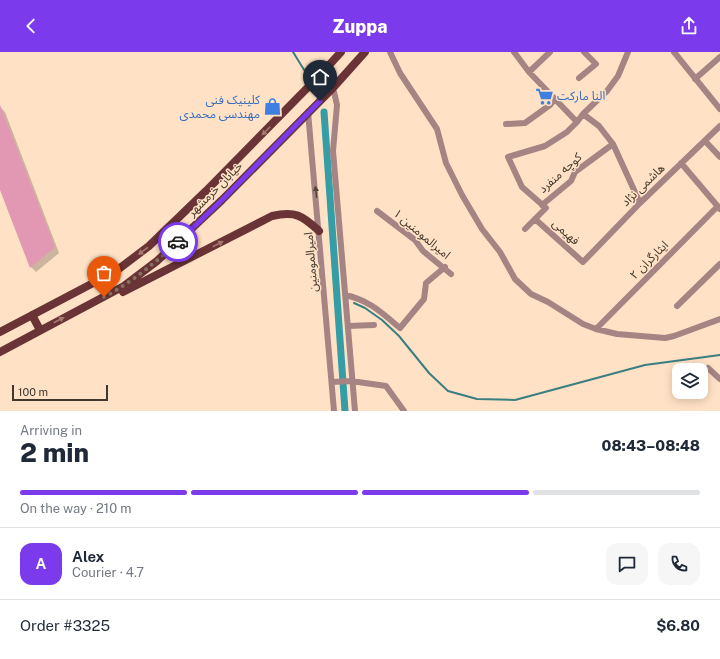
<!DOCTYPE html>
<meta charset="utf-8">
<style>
:root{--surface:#fff;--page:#f6f6f7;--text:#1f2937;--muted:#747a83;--line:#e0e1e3;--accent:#7c3aed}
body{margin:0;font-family:"Public Sans","Noto Sans Arabic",sans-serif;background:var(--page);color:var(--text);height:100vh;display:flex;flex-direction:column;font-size:15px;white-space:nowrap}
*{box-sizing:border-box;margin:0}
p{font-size:13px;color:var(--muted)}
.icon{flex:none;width:22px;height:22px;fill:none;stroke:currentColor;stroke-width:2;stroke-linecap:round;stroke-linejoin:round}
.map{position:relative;height:359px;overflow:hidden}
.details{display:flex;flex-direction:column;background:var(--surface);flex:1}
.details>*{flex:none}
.buttons{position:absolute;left:672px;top:311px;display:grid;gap:8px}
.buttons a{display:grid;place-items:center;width:36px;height:36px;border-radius:8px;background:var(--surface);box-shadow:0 2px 10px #0003;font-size:20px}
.scale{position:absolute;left:12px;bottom:10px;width:96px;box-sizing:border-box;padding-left:4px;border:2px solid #42372c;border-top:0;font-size:11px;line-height:14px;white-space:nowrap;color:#42372c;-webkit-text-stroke:3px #ffe2c6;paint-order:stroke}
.pin{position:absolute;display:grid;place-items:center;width:34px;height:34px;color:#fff;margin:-41px -17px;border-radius:50% 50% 50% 0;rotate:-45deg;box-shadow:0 0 4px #0007}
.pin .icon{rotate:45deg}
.courier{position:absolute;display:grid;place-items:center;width:40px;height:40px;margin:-20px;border:3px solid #7c3aed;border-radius:50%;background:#fff;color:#222;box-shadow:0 1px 5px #0007}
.headline em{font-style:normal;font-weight:800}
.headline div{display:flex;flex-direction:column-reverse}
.headline{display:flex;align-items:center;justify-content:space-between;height:68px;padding:0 20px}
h1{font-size:26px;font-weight:800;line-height:30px}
.bar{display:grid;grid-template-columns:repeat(4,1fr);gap:6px 4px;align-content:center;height:48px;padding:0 20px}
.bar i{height:5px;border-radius:3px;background:var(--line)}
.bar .current{background:var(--accent)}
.bar p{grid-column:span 4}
.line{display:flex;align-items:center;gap:10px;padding:0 20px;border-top:1px solid var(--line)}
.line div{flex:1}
.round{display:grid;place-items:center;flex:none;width:42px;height:42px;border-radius:12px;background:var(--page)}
header{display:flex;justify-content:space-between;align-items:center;height:52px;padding:0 20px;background:var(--accent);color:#fff;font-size:18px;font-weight:800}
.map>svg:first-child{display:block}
.shadow{fill:#0003}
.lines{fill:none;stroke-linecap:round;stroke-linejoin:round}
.stream{stroke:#397e81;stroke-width:2}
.canal{stroke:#359da5;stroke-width:7}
.building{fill:#e298b2}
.minor{stroke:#a68484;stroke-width:6}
.major{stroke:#6a3335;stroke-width:8}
.oneway{fill:#a6796f}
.oneway2{fill:#56463e}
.done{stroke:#847362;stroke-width:4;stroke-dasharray:0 7.2}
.route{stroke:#7c3aed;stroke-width:5}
.labels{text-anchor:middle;stroke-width:3;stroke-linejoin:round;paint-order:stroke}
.shop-label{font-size:12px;fill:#366cbe;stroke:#ffe2c6;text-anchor:start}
.street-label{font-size:12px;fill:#42372c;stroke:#ffe2c6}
</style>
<header><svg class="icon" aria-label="back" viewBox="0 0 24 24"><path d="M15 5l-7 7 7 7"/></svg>Zuppa<svg class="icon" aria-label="share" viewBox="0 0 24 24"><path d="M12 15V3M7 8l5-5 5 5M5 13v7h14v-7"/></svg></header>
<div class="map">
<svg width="720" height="359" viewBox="0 0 720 359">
<rect width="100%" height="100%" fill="#ffe2c6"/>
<path class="shadow" d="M0,55l5,5 54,141 -23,19 -5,-5 -31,-80z"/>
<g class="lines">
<path class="stream" d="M293,0l13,21
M354,251l11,5 17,12 17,16 30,37 19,18 29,8 38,1 130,-35 75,-10"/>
<path class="canal" d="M324,60l21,299"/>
</g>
<path class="building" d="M0,53l55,142 -25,21 -30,-78z"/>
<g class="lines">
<path class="minor" d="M390,0l10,21 37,56 9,34 16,32 20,34 18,23 15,27 16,15 17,8 35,22 13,5 21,5 48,4 9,-2 46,-17
M514,0l15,20 48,50
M674,0l46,57
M529,20l21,-20
M579,26l17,-14 -12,-12
M695,27l25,-22
M331,38l3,2 3,13 -4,46 22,260
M308,60l26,299
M583,62l16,12 14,18 27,59
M506,72l19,-1 25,-18 5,-6
M705,89l15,16
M681,111l39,46
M542,153l29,-24 4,-9 38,-28
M377,159l38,29 8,11 28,23
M535,167l48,43 57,-59 80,-77
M525,177l21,-21 -24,-21 -14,-30 37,-11 22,-14 10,-10 6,-8 24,-23 11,-15 10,-24
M345,243c24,5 37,18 55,33l24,-29 2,-16 19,-16
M677,254l43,-42
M348,274l26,-1
M596,277l121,-122
M708,316l12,11
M332,330l19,-1 35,5 18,25"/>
<path class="major" d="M123,240l149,-76c23,-5 30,-1 47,15
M32,263l8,15
M0,280l116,-61 33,-25 57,-55 114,-116 21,-23
M0,300l124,-66 33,-25 65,-61 109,-110 34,-38"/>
</g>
<defs><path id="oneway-solid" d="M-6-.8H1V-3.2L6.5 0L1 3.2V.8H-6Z"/></defs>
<g class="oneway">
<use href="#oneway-solid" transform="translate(266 79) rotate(135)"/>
<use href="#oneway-solid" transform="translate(218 192) rotate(-27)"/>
<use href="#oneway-solid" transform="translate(143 199) rotate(143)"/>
<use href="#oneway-solid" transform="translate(59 268) rotate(-28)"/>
</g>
<use class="oneway2" href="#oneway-solid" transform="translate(316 140) rotate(-96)"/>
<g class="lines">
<path class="done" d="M104,245c28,-15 51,-34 74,-55"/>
<path class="route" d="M178,190l44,-42 98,-99"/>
</g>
<defs>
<symbol id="supermarket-bare" viewBox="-9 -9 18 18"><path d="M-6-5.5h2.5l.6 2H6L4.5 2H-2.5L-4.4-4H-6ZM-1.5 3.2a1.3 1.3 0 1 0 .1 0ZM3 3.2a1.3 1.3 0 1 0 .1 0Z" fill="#3f7fe0" stroke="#ffe2c6" stroke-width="2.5" paint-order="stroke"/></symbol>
<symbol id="shop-bare" viewBox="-9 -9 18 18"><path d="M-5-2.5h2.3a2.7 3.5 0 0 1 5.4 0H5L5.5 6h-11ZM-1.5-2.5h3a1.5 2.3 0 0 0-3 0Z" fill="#3f7fe0" stroke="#ffe2c6" stroke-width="2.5" paint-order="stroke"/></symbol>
</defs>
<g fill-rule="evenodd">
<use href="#supermarket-bare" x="532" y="32" width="25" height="25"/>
<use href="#shop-bare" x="260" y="42" width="25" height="25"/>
</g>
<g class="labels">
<g class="shop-label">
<text x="557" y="48">النا مارکت</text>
<text x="260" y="52" text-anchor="end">کلینیک فنی<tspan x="260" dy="14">مهندسی محمدی</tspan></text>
</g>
<g class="street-label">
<text transform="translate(560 121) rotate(-42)" y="4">کوچه منفرد</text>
<text transform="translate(643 133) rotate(-44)" y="4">هاشمی نژاد</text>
<text transform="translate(215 137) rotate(-45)" y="4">خیابان خرمشهر</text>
<text transform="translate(566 180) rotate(42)" y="4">فهیمی</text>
<text transform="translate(422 182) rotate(40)" y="4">امیرالمومنین ۱</text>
<text transform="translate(649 208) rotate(-45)" y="4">ایثارگران ۲</text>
<text transform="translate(311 210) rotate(-95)" y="4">امیرالمومنین</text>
</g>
</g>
</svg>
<div class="buttons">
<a><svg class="icon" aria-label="layers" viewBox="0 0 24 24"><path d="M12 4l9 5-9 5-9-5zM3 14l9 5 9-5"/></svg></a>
</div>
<div class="scale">100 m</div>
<div class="pin" style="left:104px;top:245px;background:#ea580c"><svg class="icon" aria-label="bag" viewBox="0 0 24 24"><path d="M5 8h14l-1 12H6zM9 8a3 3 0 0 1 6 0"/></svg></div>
<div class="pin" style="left:320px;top:49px;background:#1f2937"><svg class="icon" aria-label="home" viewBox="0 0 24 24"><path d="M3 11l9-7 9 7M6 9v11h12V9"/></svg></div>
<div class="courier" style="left:178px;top:190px"><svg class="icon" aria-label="car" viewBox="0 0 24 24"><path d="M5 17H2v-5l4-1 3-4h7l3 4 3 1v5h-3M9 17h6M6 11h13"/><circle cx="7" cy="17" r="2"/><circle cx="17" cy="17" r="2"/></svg></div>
</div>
<section class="details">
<div class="headline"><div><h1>2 min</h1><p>Arriving in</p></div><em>08:43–08:48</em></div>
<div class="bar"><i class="current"></i><i class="current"></i><i class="current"></i><i></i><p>On the way · 210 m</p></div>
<div class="line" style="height:72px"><b class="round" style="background:var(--accent);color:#fff">A</b><div><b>Alex</b><p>Courier · 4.7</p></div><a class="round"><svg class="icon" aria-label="chat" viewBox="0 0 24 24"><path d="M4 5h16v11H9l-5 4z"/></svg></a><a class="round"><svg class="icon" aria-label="phone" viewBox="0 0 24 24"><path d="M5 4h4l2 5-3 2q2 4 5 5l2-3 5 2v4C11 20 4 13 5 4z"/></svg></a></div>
<div class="line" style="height:52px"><div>Order #3325</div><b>$6.80</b></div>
</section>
